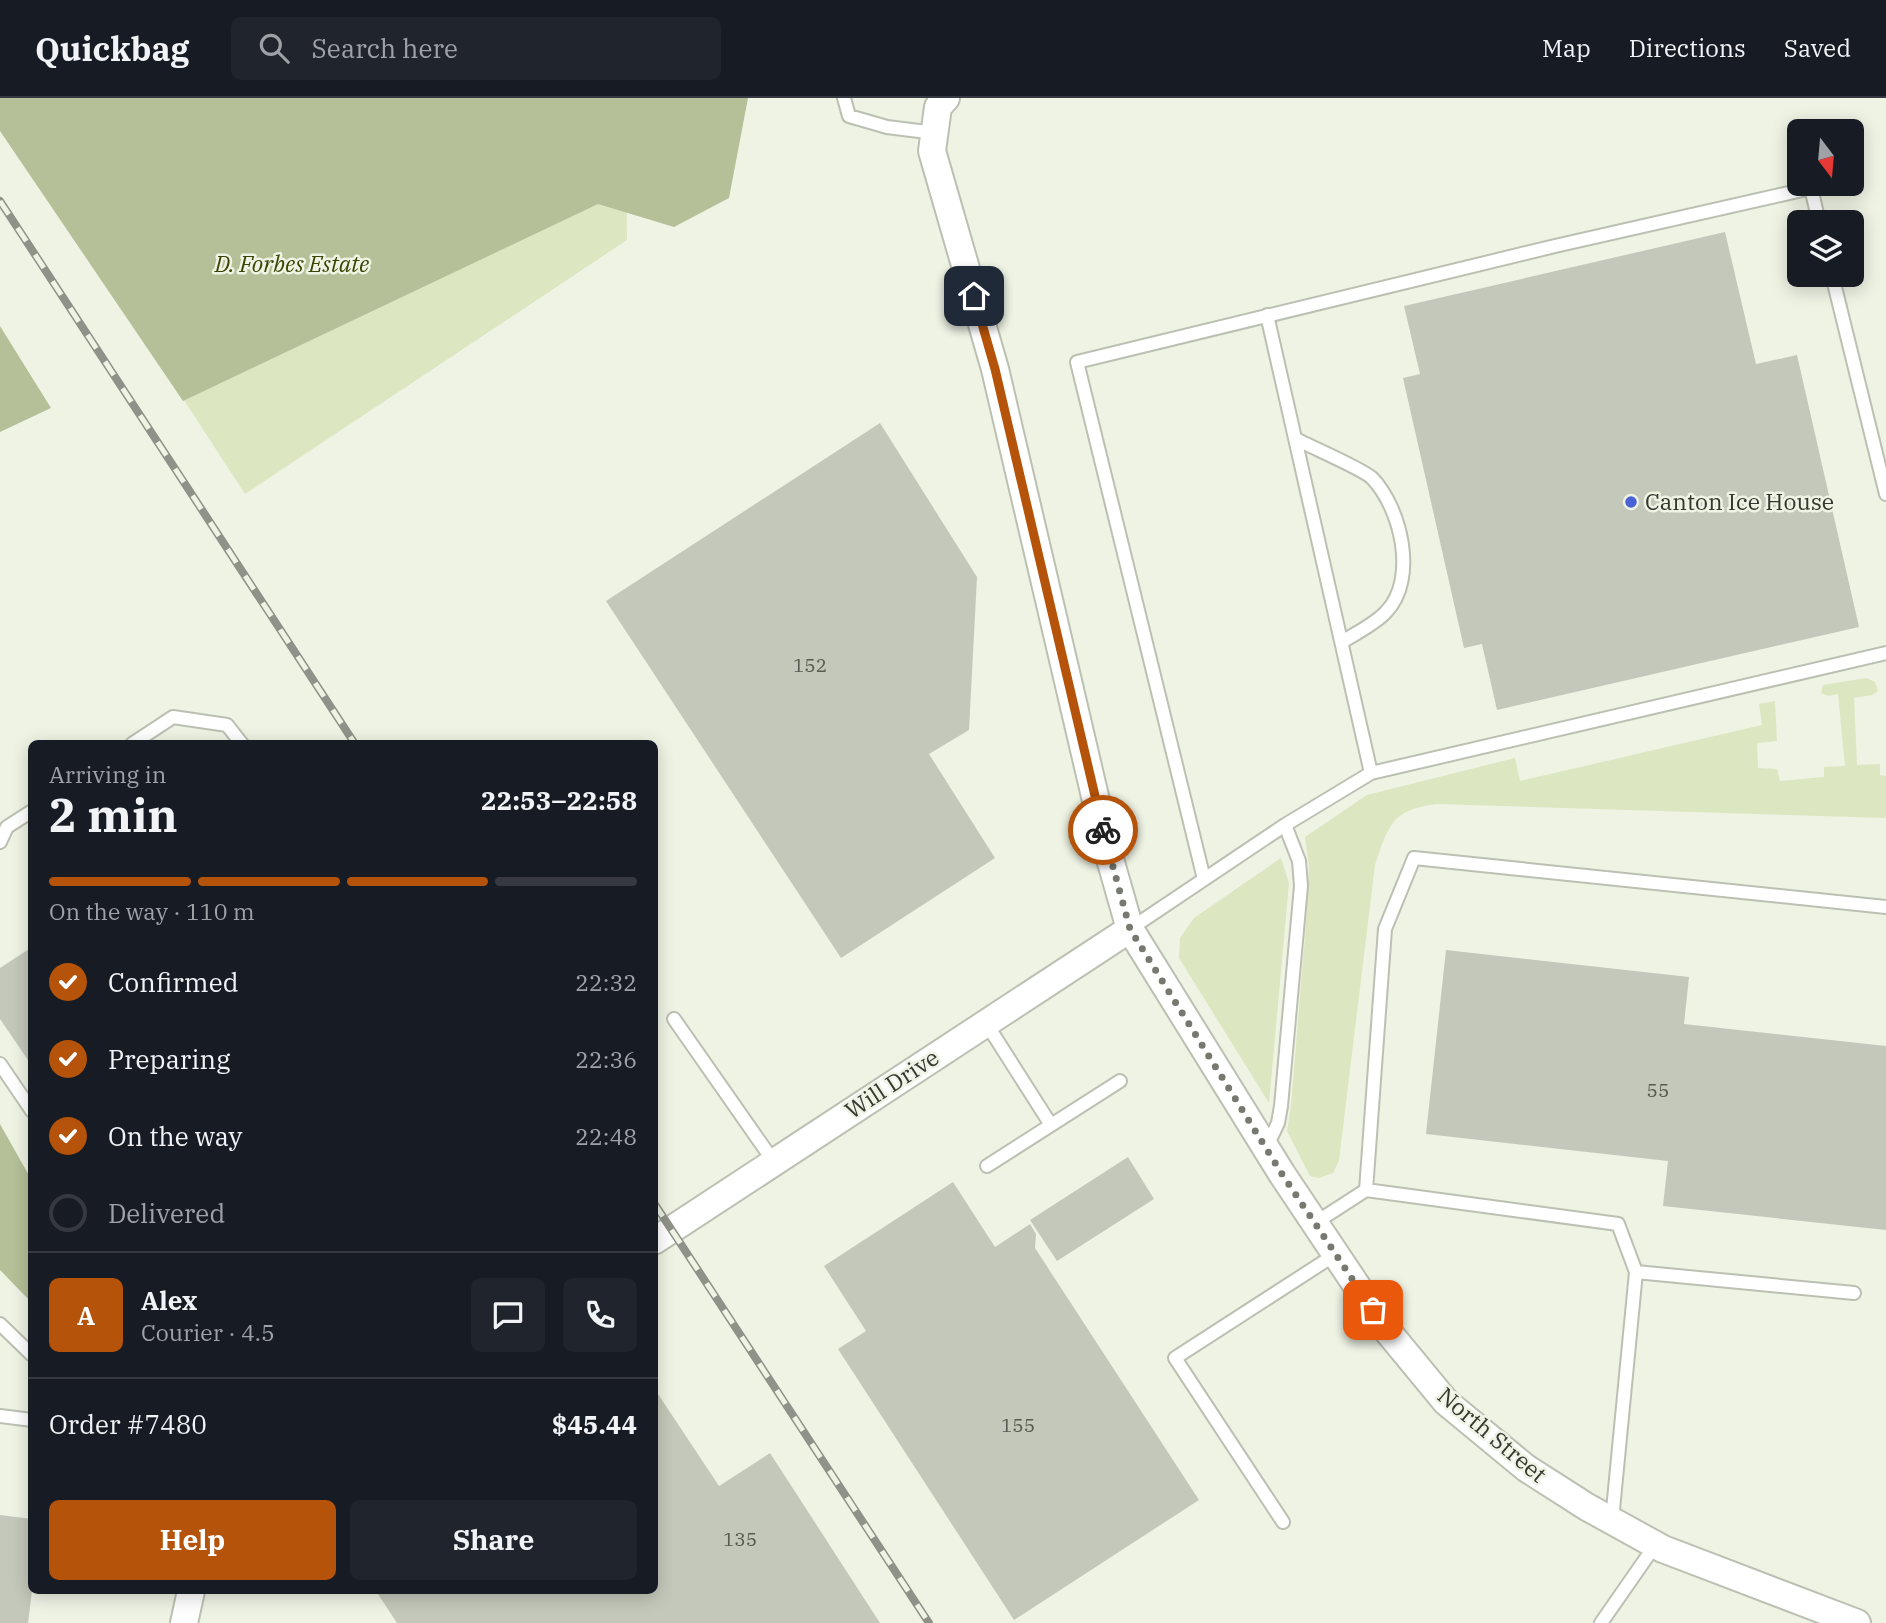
<!DOCTYPE html>
<meta charset="utf-8">
<style>
:root{--surface:#171b24;--page:#20242c;--text:#f1f3f6;--muted:#9ea1a6;--line:#363941;--accent:#b45309}
body{margin:0;font-family:"IBM Plex Serif",serif;background:var(--page);color:var(--text);height:100vh;display:flex;flex-direction:column;font-size:26px;white-space:nowrap}
*{box-sizing:border-box;margin:0}
p{font-size:23px;color:var(--muted)}
.icon{flex:none;width:38px;height:38px;fill:none;stroke:currentColor;stroke-width:2;stroke-linecap:round;stroke-linejoin:round}
.map{position:relative;flex:1;overflow:hidden}
.drawer{position:absolute;left:28px;top:642px;width:630px;height:854px;display:flex;flex-direction:column;background:var(--surface);border-radius:10px;box-shadow:0 4px 18px #0003}
.drawer>*{flex:none}
.needle{width:46px;rotate:164deg}
.buttons{position:absolute;left:1787px;top:21px;display:grid;gap:14px}
.buttons a{display:grid;place-items:center;width:77px;height:77px;border-radius:10px;background:var(--surface);box-shadow:0 4px 18px #0003;font-size:35px}
.pin{position:absolute;display:grid;place-items:center;width:60px;height:60px;color:#fff;margin:-30px;border-radius:14px;box-shadow:0 4px 10px #0006}
.courier{position:absolute;display:grid;place-items:center;width:70px;height:70px;margin:-35px;border:5px solid #b45309;border-radius:50%;background:#fff;color:#222;box-shadow:0 2px 9px #0007}
.headline em{font-style:normal;font-weight:800}
.headline div{display:flex;flex-direction:column-reverse}
.headline{display:flex;align-items:center;justify-content:space-between;height:119px;padding:0 21px}
h1{font-size:46px;font-weight:800;line-height:52px}
.bar{display:grid;grid-template-columns:repeat(4,1fr);gap:10px 7px;align-content:center;height:84px;padding:0 21px}
.bar i{height:9px;border-radius:5px;background:var(--line)}
.bar .on{background:var(--accent)}
.bar p{grid-column:span 4}
.line{display:flex;align-items:center;gap:18px;padding:0 21px;border-top:2px solid var(--line)}
.line div{flex:1}
.round{display:grid;place-items:center;flex:none;width:74px;height:74px;border-radius:10px;background:var(--page)}
ol{padding:0 21px;list-style:none}
li{display:flex;align-items:center;gap:21px;height:77px}
li p{margin-inline-start:auto}
li .icon{padding:7px;border-radius:50%;background:var(--accent);color:#fff;stroke-width:4}
li:last-child{color:var(--muted)}
li i{width:38px;height:38px;border:4px solid var(--line);border-radius:50%}
.action{display:flex;gap:14px;margin-top:auto;padding:14px 21px}
.action a{flex:1;height:80px;border-radius:10px;background:var(--accent);color:#fff;font-size:28px;font-weight:800;line-height:80px;text-align:center}
.action a+a{background:var(--page);color:var(--text)}
header{display:flex;align-items:center;gap:42px;box-sizing:border-box;height:98px;padding:0 35px;background:var(--surface);border-bottom:2px solid var(--line)}
header strong{font-size:33px}
nav{display:flex;gap:38px;margin-inline-start:auto;font-size:24px}
.search{width:490px;height:63px;background:var(--page);display:flex;align-items:center;gap:18px;box-sizing:border-box;padding:0 24px;border-radius:10px;color:var(--muted);font-size:26px}
.map>svg:first-child{display:block}
.green{fill:#dce6c1}
.forest{fill:#b5c098}
.building{fill:#c4c8ba}
.lines{fill:none;stroke-linecap:round;stroke-linejoin:round}
.lane-casing{stroke:#bcc0b2;stroke-width:16}
.street-casing{stroke:#bcc0b2;stroke-width:30}
.lane{stroke:#fff;stroke-width:12}
.street{stroke:#fff;stroke-width:26}
.rail-casing{stroke:#8e9288;stroke-width:8}
.rail{stroke:#eef3e4;stroke-width:5;stroke-dasharray:16;stroke-linecap:butt}
.done{stroke:#767970;stroke-width:7;stroke-dasharray:0 12.6}
.route{stroke:#b45309;stroke-width:9}
.poi-dot{fill:#4962d6;stroke:#eef3e4;stroke-width:2.5}
.labels{text-anchor:middle;stroke-width:5;stroke-linejoin:round;paint-order:stroke}
.number-label{font-size:19px;fill:#595b53}
.park-label{font-size:23px;font-style:italic;fill:#3a4504;stroke:#eef3e4}
.poi-label{font-size:23px;fill:#353731;stroke:#eef3e4;text-anchor:start}
.street-label{font-size:23px;fill:#353731;stroke:#eef3e4}
</style>
<header>
<strong>Quickbag</strong>
<div class="search"><svg class="icon" aria-label="search" viewBox="0 0 24 24"><circle cx="10" cy="10" r="6"/><path d="M15 15l6 6"/></svg>Search here</div>
<nav><a>Map</a><a>Directions</a><a>Saved</a></nav>
</header>
<div class="map">
<svg width="1886" height="1525" viewBox="0 0 1886 1525">
<rect width="100%" height="100%" fill="#eef3e4"/>
<path class="green" d="M0,0l626,58 1,84 -382,254 -245,-377z
M1866,580l9,4 3,9 -6,4 -18,3 3,67 23,-1v11l6,1v42l-449,-14c-45,5 -49,22 -62,61l-36,295 -6,13 -14,5 -9,-2 -23,-45 4,-26 15,-181 3,-58 -4,-29 62,-42 148,-37 5,23 242,-56 -3,-21 16,-3 2,40 -20,2 1,25 19,1 3,12 44,-4v-10l21,-1 -7,-72 -9,2 -8,-3 2,-8z
M1281,760l8,25 -20,220 -90,-145 1,-20 14,-20z"/>
<path class="forest" d="M0,0h748l-19,100 -55,29 -76,-23 -415,197 -183,-270z
M0,228l51,82 -51,24z
M0,1026l31,55v123l-31,-32z"/>
<path class="building" d="M1725,134l31,132 41,-9 62,272 -362,83 -15,-66 -18,4 -61,-270 17,-4 -16,-68z
M880,325l97,154 -8,153 -40,24 66,104 -154,100 -235,-357z
M32,849v119l-32,-47v-51z
M1446,852l243,27 -5,47 202,22v184l-223,-24 5,-45 -242,-27z
M1128,1059l26,42 -97,62 -27,-41z
M953,1084l42,65 35,-23 6,10 -1,14 164,252 -185,120 -176,-271 28,-18 -42,-65z
M654,1290l65,98 51,-33 110,170h-483l-21,-32h278z
M0,1417l32,4v72l-4,32h-28z"/>
<g class="lines">
<defs>
<path id="lane" d="M844,0l5,18 38,11 48,6
M1832,177l54,219
M1267,217l104,458
M1296,341c15,8 67,30 76,39 29,30 46,101 14,134 -11,12 -30,21 -44,30
M132,646l41,-27 54,8 15,19
M0,744l7,-15 25,-16
M1204,781l-127,-517 478,-116 256,-58 8,34
M1130,831l155,-104 86,-52 515,-120
M674,921l100,143
M986,925l65,102
M0,966l32,47
M1266,1050l12,-25 3,-17 20,-220 -2,-25 -14,-36
M987,1068l133,-85
M1366,1092l19,-261 29,-71 472,49
M1315,1125l51,-33 252,34 18,48
M0,1226l32,31
M0,1318l32,4
M1612,1422l24,-248 218,21
M1283,1424l-108,-164 161,-104
M1601,1525l55,-79"/>
<path id="street" d="M946,0l-8,9 -6,44 63,218 113,483 22,77 152,245 103,154 61,74 80,66 61,39 76,42 194,74
M654,1143l476,-312
M184,1525l7,-32"/>
</defs>
<use href="#lane" class="lane-casing"/>
<use href="#street" class="street-casing"/>
<use href="#lane" class="lane"/>
<use href="#street" class="street"/>
<defs>
<path id="rail" d="M0,103l355,543
M654,1105l275,420"/>
</defs>
<use href="#rail" class="rail-casing"/>
<use href="#rail" class="rail"/>
</g>
<g class="lines">
<path class="done" d="M1103,732l27,99 152,245 91,136"/>
<path class="route" d="M974,198l21,73 108,461"/>
</g>
<circle class="poi-dot" cx="1631" cy="404" r="7"/>
<g class="labels">
<g class="number-label">
<text x="810" y="574">152</text>
<text x="1658" y="999">55</text>
<text x="1018" y="1334">155</text>
<text x="740" y="1448">135</text>
</g>
<g class="park-label">
<text x="292" y="174">D. Forbes Estate</text>
</g>
<g class="poi-label">
<text x="1645" y="412">Canton Ice House</text>
</g>
<g class="street-label">
<text transform="translate(892 986) rotate(-33)" y="8">Will Drive</text>
<text transform="translate(1492 1337) rotate(40)" y="8">North Street</text>
</g>
</g>
</svg>
<div class="buttons">
<a><svg class="needle" viewBox="-14 -14 28 28"><path d="M0-13l5 13h-10z" fill="#e53935"/><path d="M0 13l5-13h-10z" fill="#9ea1a6"/></svg></a>
<a><svg class="icon" aria-label="layers" viewBox="0 0 24 24"><path d="M12 4l9 5-9 5-9-5zM3 14l9 5 9-5"/></svg></a>
</div>
<div class="pin" style="left:1373px;top:1212px;background:#ea580c"><svg class="icon" aria-label="bag" viewBox="0 0 24 24"><path d="M5 8h14l-1 12H6zM9 8a3 3 0 0 1 6 0"/></svg></div>
<div class="pin" style="left:974px;top:198px;background:#1f2937"><svg class="icon" aria-label="home" viewBox="0 0 24 24"><path d="M3 11l9-7 9 7M6 9v11h12V9"/></svg></div>
<div class="courier" style="left:1103px;top:732px"><svg class="icon" aria-label="bike" viewBox="0 0 24 24"><circle cx="6" cy="16" r="4"/><circle cx="18" cy="16" r="4"/><path d="M6 16l4-8h5l3 8M10 8l3 8H6M13 5h3"/></svg></div>
<section class="drawer">
<div class="headline"><div><h1>2 min</h1><p>Arriving in</p></div><em>22:53–22:58</em></div>
<div class="bar"><i class="on"></i><i class="on"></i><i class="on"></i><i></i><p>On the way · 110 m</p></div>
<ol>
<li><svg class="icon" aria-label="check" viewBox="0 0 24 24"><path d="M5 12l5 5 9-10"/></svg>Confirmed<p>22:32</p></li>
<li><svg class="icon" aria-label="check" viewBox="0 0 24 24"><path d="M5 12l5 5 9-10"/></svg>Preparing<p>22:36</p></li>
<li><svg class="icon" aria-label="check" viewBox="0 0 24 24"><path d="M5 12l5 5 9-10"/></svg>On the way<p>22:48</p></li>
<li><i></i>Delivered</li>
</ol>
<div class="line" style="height:126px"><b class="round" style="background:var(--accent);color:#fff">A</b><div><b>Alex</b><p>Courier · 4.5</p></div><a class="round"><svg class="icon" aria-label="chat" viewBox="0 0 24 24"><path d="M4 5h16v11H9l-5 4z"/></svg></a><a class="round"><svg class="icon" aria-label="phone" viewBox="0 0 24 24"><path d="M5 4h4l2 5-3 2q2 4 5 5l2-3 5 2v4C11 20 4 13 5 4z"/></svg></a></div>
<div class="line" style="height:91px"><div>Order #7480</div><b>$45.44</b></div>
<div class="action"><a>Help</a><a>Share</a></div>
</section>
</div>
